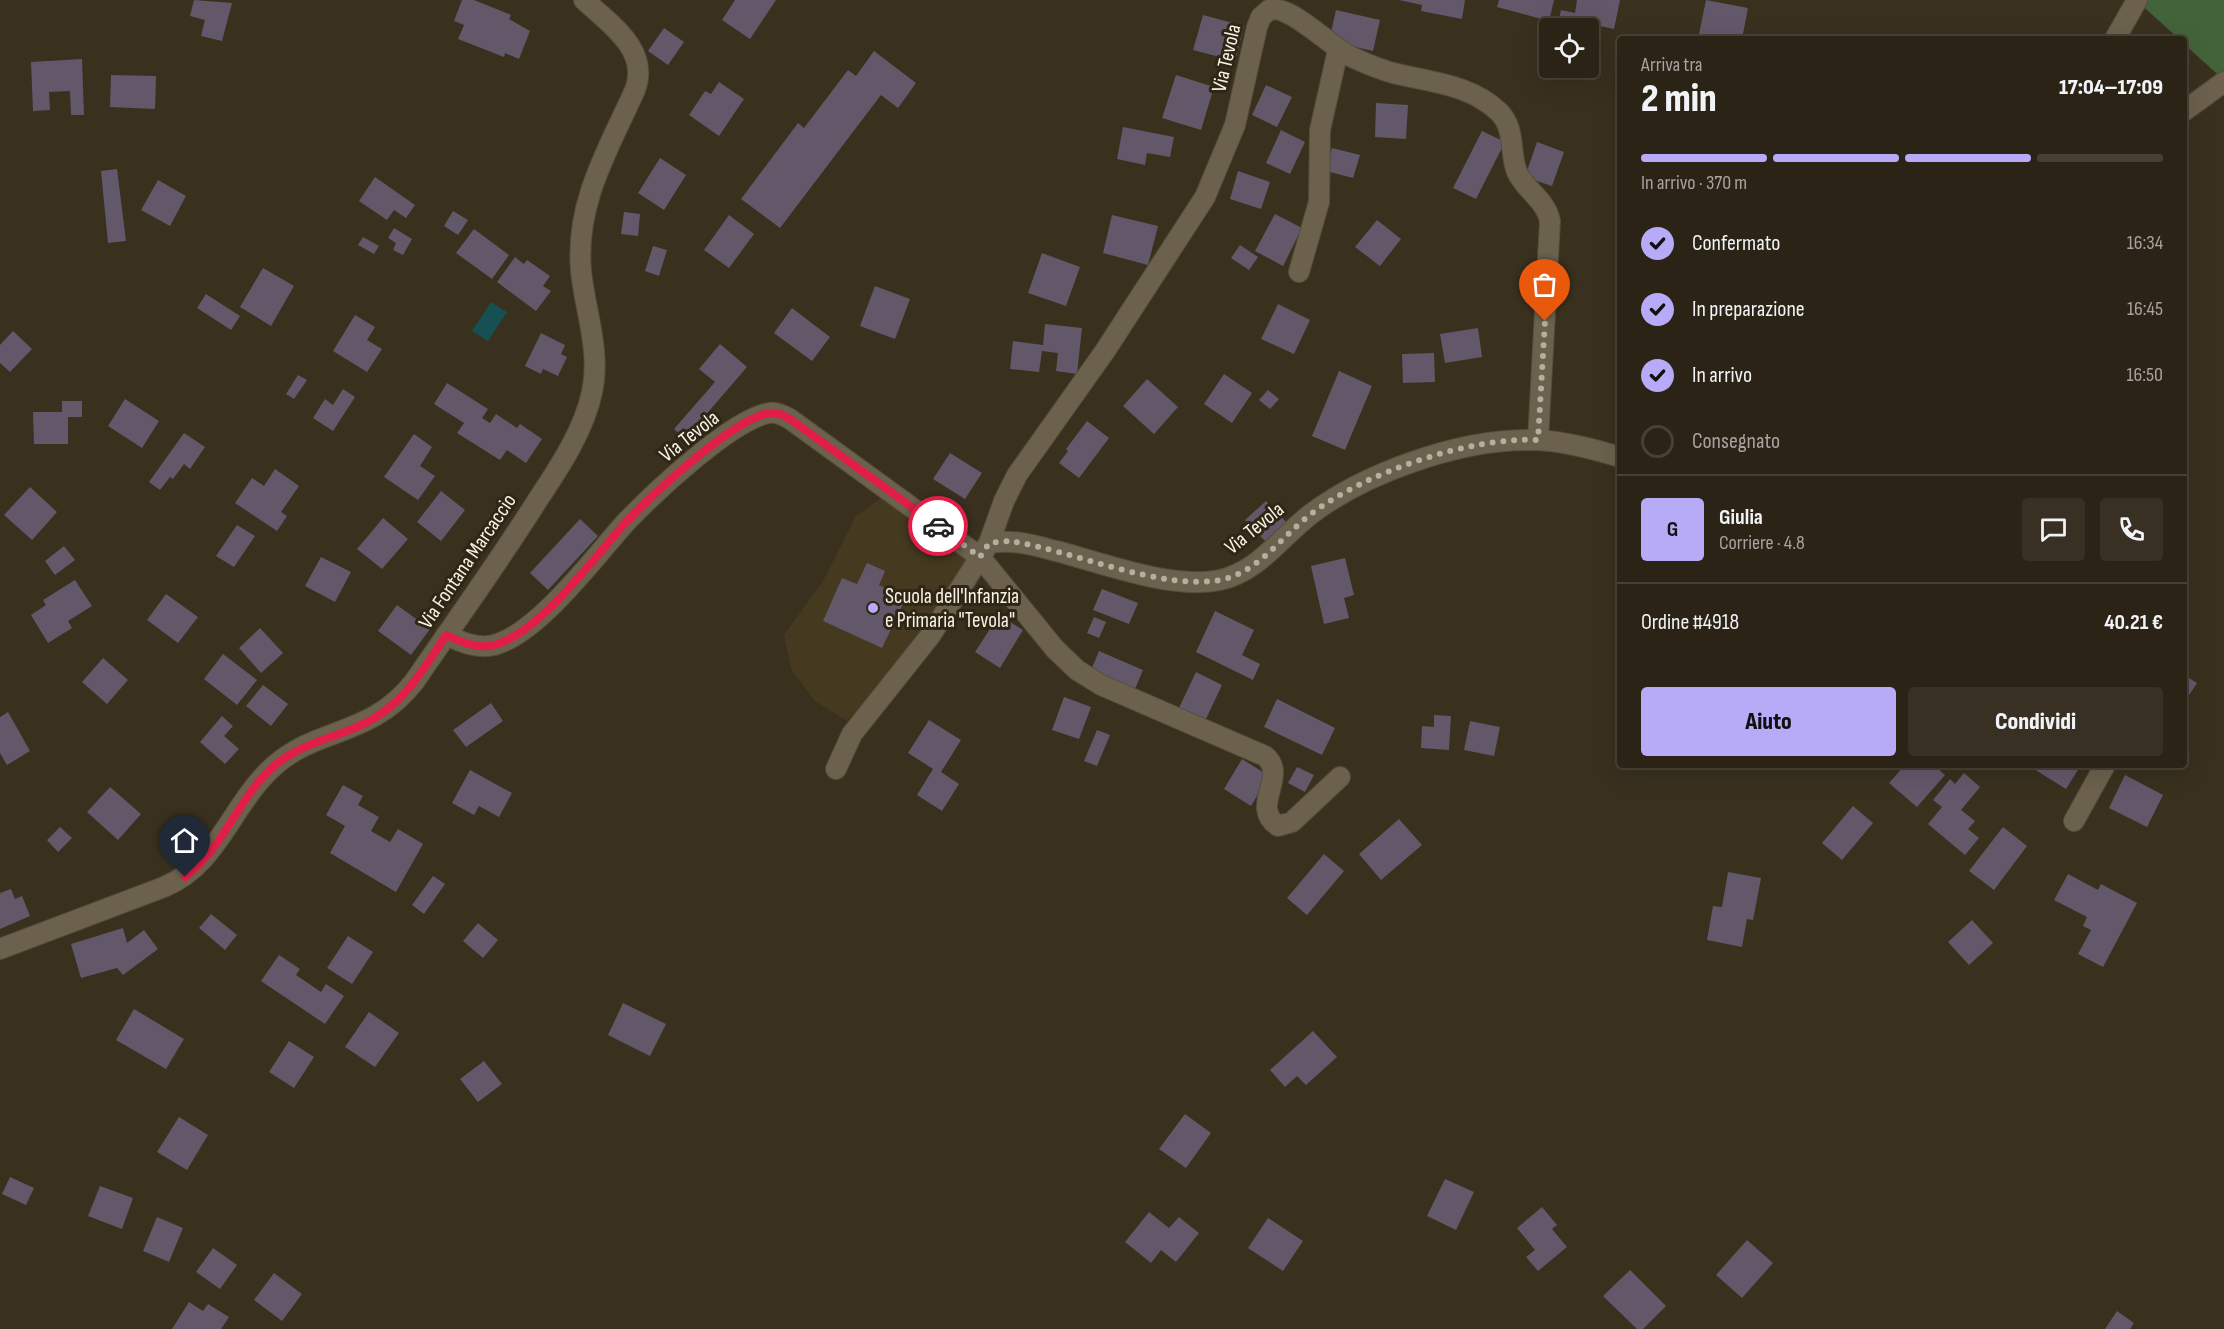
<!DOCTYPE html>
<html lang="it">
<meta charset="utf-8">
<style>
:root{--surface:#2b2416;--page:#373023;--text:#f1f3f6;--muted:#a6a4a1;--line:#474135;--accent:#b7abf8}
body{margin:0;font-family:"Sofia Sans Condensed",sans-serif;background:var(--page);color:var(--text);height:100vh;display:flex;flex-direction:column;font-size:22px;white-space:nowrap}
*{box-sizing:border-box;margin:0}
p{font-size:20px;color:var(--muted)}
.icon{flex:none;width:33px;height:33px;fill:none;stroke:currentColor;stroke-width:2;stroke-linecap:round;stroke-linejoin:round}
.map{position:relative;flex:1;overflow:hidden}
.sheet{position:absolute;left:1617px;top:36px;width:570px;height:732px;display:flex;flex-direction:column;background:var(--surface);border-radius:6px;box-shadow:0 6px 24px #0002,0 0 0 2px var(--line)}
.sheet>*{flex:none}
.fabs{position:absolute;left:1539px;top:18px;display:grid;gap:12px}
.fabs a{display:grid;place-items:center;width:60px;height:60px;border-radius:6px;background:var(--surface);box-shadow:0 6px 24px #0002,0 0 0 2px var(--line);font-size:30px}
.pin{position:absolute;display:grid;place-items:center;width:51px;height:51px;color:#fff;margin:-62px -26px;border-radius:50% 50% 50% 0;rotate:-45deg;box-shadow:0 0 6px #0007}
.pin .icon{rotate:45deg}
.courier{position:absolute;display:grid;place-items:center;width:60px;height:60px;margin:-30px;border:4px solid #e11d48;border-radius:50%;background:#fff;color:#222;box-shadow:0 2px 8px #0007}
.head em{font-style:normal;font-weight:800}
.head div{display:flex;flex-direction:column-reverse}
.head{display:flex;align-items:center;justify-content:space-between;height:102px;padding:0 24px}
h1{font-size:39px;font-weight:800;line-height:45px}
.bar{display:grid;grid-template-columns:repeat(4,1fr);gap:9px 6px;align-content:center;height:72px;padding:0 24px}
.bar i{height:8px;border-radius:4px;background:var(--line)}
.bar .selected{background:var(--accent)}
.bar p{grid-column:span 4}
.line{display:flex;align-items:center;gap:15px;padding:0 24px;border-top:2px solid var(--line)}
.line div{flex:1}
.round{display:grid;place-items:center;flex:none;width:63px;height:63px;border-radius:6px;background:var(--page)}
ol{padding:0 24px;list-style:none}
li{display:flex;align-items:center;gap:18px;height:66px}
li p{margin-inline-start:auto}
li .icon{padding:6px;border-radius:50%;background:var(--accent);color:#111;stroke-width:4}
li:last-child{color:var(--muted)}
li i{width:33px;height:33px;border:3px solid var(--line);border-radius:50%}
.cta{display:flex;gap:12px;margin-top:auto;padding:12px 24px}
.cta a{flex:1;height:69px;border-radius:6px;background:var(--accent);color:#111;font-size:24px;font-weight:800;line-height:69px;text-align:center}
.cta a+a{background:var(--page);color:var(--text)}
.map>svg:first-child{display:block}
.built{fill:#453920}
.forest{fill:#43633b}
.water{fill:#165053}
.building{fill:#63586a}
.lines{fill:none;stroke-linecap:round;stroke-linejoin:round}
.street-casing{stroke:#544d3d;stroke-width:22}
.street{stroke:#6b614d;stroke-width:20}
.done{stroke:#b5afa1;stroke-width:6;stroke-dasharray:0 10.8}
.route{stroke:#e11d48;stroke-width:8}
.poi-dot{fill:#b7abf8;stroke:#2f2615;stroke-width:2}
.labels{text-anchor:middle;stroke-width:6;stroke-linejoin:round;paint-order:stroke}
.street-label{font-size:21px;fill:#f8f3e7;stroke:#2f2615}
.poi-label{font-size:21px;fill:#f8f3e7;stroke:#2f2615;text-anchor:start}
</style>
<div class="map">
<svg width="2224" height="1329" viewBox="0 0 2224 1329">
<rect width="100%" height="100%" fill="#39301e"/>
<path class="built" d="M881,498l88,61 -43,77 -79,85 -32,-20 -24,-32 -7,-34 39,-54 33,-65z"/>
<path class="forest" d="M2136,0h88v80l-40,-36v-5h-5z"/>
<path class="water" d="M491,302l16,10 -19,29 -16,-10z"/>
<path class="building" d="M194,0l38,3 -10,38 -21,-5 4,-16 -15,-4z
M462,0h12l37,15 -2,4 21,12 -11,28 -14,-6 -1,4 -46,-18 6,-14 -10,-4z
M735,0h41l-26,39 -28,-19z
M1399,0h66l-3,19 -41,-8 1,-6z
M1499,0h55l-5,21 -52,-14z
M1577,0h43l-6,29 -28,-6 -1,5h-28l4,-18 14,3z
M1706,0l42,8 -6,31h-44z
M1336,10l44,10 -7,31 -44,-10z
M1203,15l41,11 -9,35 -42,-11z
M664,28l20,14 -16,23 -20,-14z
M874,51l42,32 -18,25 -17,-13 -101,133 -39,-29 57,-76 6,5 44,-58 8,6z
M82,59l2,56h-13l-1,-24 -21,1 1,18 -17,1 -2,-49z
M111,75l45,1 -1,33 -45,-2z
M1176,75l38,12 -13,43 -39,-12z
M719,82l25,17 -25,37 -30,-21 16,-24 6,3z
M1266,85l26,12 -15,30 -25,-12z
M1376,103l32,2 -2,34 -31,-2z
M1123,127l51,10 -4,20 -23,-4 -2,12 -28,-6z
M1281,130l24,12 -15,32 -24,-11z
M1482,131l23,11 -29,57 -23,-11z
M1537,142l27,10 -12,34 -27,-9z
M1332,148l28,7 -7,23 -27,-7z
M660,158l26,17 -22,35 -26,-17z
M117,169l9,72 -18,2 -7,-72z
M1238,171l32,11 -9,27 -31,-10z
M375,177l40,28 -9,13 -12,-8 -7,10 -28,-19z
M158,180l28,16 -16,30 -29,-16z
M453,211l15,9 -10,15 -14,-9z
M624,212l16,2 -2,22 -17,-2z
M1275,214l27,14 -19,38 -28,-15z
M729,215l25,19 -25,34 -25,-18z
M1112,215l46,11 -10,39 -45,-12z
M1377,220l24,19 -21,27 -25,-19z
M394,228l18,11 -9,16 -10,-5 3,-7 -8,-5z
M474,229l35,26 -17,24 -36,-26z
M363,237l16,9 -5,8 -16,-9z
M1240,245l18,12 -9,13 -18,-12z
M653,246l14,4 -8,26 -14,-5z
M1042,253l38,14 -14,39 -38,-13z
M515,257l9,7 3,-4 23,16 -7,10 8,5 -15,20 -39,-29z
M263,268l31,18 -23,40 -31,-19z
M875,286l35,13 -15,40 -35,-13z
M206,294l34,22 -9,14 -34,-22z
M1278,304l32,16 -16,34 -33,-15z
M792,308l38,29 -18,24 -38,-28z
M355,315l20,12 -8,13 15,9 -15,23 -34,-21z
M1045,324l37,4 -5,46 -21,-3 2,-18 -16,-2 -3,21 -29,-3 3,-28 30,4z
M1478,328l4,29 -37,6 -5,-29z
M13,331l19,18 -22,23 -10,-9v-18z
M541,333l24,12 -4,9 6,3 -9,19 -15,-7 -2,5 -16,-8z
M720,344l27,23 -62,72 -11,-10 41,-47 -16,-13z
M1434,353l1,29 -32,1 -1,-29z
M1339,371l33,15 -27,64 -33,-14z
M1224,374l28,19 -20,30 -28,-19z
M298,375l9,5 -13,19 -8,-5z
M1147,379l31,28 -24,27 -31,-28z
M447,383l41,26 -6,9 8,5 6,-9 21,14 3,-4 22,15 -16,24 -19,-13 -7,10 -43,-27 7,-10 -30,-19z
M343,389l12,8 -22,34 -20,-13 12,-19 8,6z
M1268,390l11,9 -9,10 -11,-9z
M125,399l34,22 -17,27 -34,-22z
M62,401h20v16h-14v27h-34l-1,-32h29z
M1087,421l22,17 -30,40 -20,-15 9,-12 -2,-2z
M184,433l21,14 -15,22 -6,-5 -11,15 -3,-2 -10,13 -11,-8z
M414,434l18,13 -12,19 15,10 -17,24 -34,-23z
M950,453l32,20 -17,26 -32,-20z
M275,469l24,17 -18,26 6,4 -10,15 -42,-28 17,-25 12,8z
M30,487l27,25 -25,28 -28,-25z
M441,491l24,19 -24,31 -24,-19z
M1266,501l21,22 -21,19 -21,-22z
M383,518l25,21 -26,30 -25,-20z
M580,519l18,17 -50,54 -18,-17z
M237,525l18,11 -21,31 -18,-11z
M64,546l11,14 -20,15 -10,-14z
M321,557l30,15 -16,30 -30,-16z
M1345,558l9,37 -10,3 5,20 -25,6 -13,-58z
M867,563l18,8 -6,14 27,13 -24,50 -59,-27 19,-43 15,6z
M75,580l17,26 -24,15 4,7 -24,15 -17,-28 15,-10 -3,-5z
M1102,589l36,14 -9,21 -36,-14z
M166,594l32,23 -20,26 -31,-23z
M397,605l33,24 -19,26 -33,-24z
M1215,611l39,19 -12,25 18,9 -7,16 -57,-28z
M999,615l24,15 -23,38 -25,-16z
M1094,617l12,5 -7,16 -12,-5z
M260,628l23,25 -22,20 -22,-25z
M1099,651l44,19 -10,24 -44,-19z
M223,654l34,26 -20,25 -33,-26z
M103,658l25,22 -21,24 -25,-22z
M1196,672l26,13 -18,38 -26,-13z
M2184,675l13,8 -13,20z
M263,685l25,19 -17,22 -25,-20z
M1064,697l27,10 -12,32 -27,-9z
M1277,699l58,29 -13,27 -58,-28z
M491,703l12,18 -37,26 -13,-17z
M8,712l22,39 -23,14 -7,-12v-36z
M1434,715l17,1 -2,34 -28,-2 1,-22 12,1z
M222,716l11,10 -9,10 15,13 -14,15 -25,-22z
M929,720l32,20 -20,32 18,12 -17,27 -25,-16 16,-26 -25,-16z
M1470,721l30,6 -6,29 -30,-6z
M1097,730l13,5 -13,31 -13,-5z
M1242,759l27,17 -18,30 -27,-17z
M1905,765h29l11,10 -28,32 -28,-24z
M2036,765h45l-15,24 -32,-20z
M1297,767l17,8 -9,17 -17,-9z
M470,770l42,23 -13,24 -20,-11 -5,9 -22,-12z
M1964,773l16,14 -19,23 14,11 -7,8 11,9 -14,17 -37,-31 14,-17 -9,-7 17,-21 5,5z
M2125,775l38,20 -16,32 -38,-19z
M343,785l20,11 -5,9 21,12 -8,14 19,11 8,-13 25,15 -27,48 -66,-39 15,-27 -19,-11z
M110,787l31,27 -23,26 -31,-28z
M1853,806l20,17 -31,37 -20,-17z
M1399,819l23,26 -41,35 -22,-26z
M60,827l12,11 -14,14 -11,-12z
M2003,827l24,19 -33,44 -25,-19z
M1324,854l20,17 -37,44 -20,-17z
M1728,872l33,6 -8,42 -6,-1 -5,28 -35,-7 6,-34 9,1z
M2068,874l30,16 3,-6 36,19 -34,64 -25,-13 13,-24 -8,-4 4,-9 -33,-17z
M433,876l12,8 -21,30 -12,-9z
M11,889l4,10 7,-3 8,20 -30,13v-36z
M211,914l26,21 -12,15 -26,-22z
M1972,920l21,23 -24,22 -21,-23z
M478,923l20,17 -15,18 -20,-17z
M123,928l4,15 17,-13 14,19 -35,26 -6,-7 -36,10 -10,-34z
M348,936l25,16 -21,32 -25,-16z
M279,955l21,14 -4,6 25,17 5,-8 18,12 -19,28 -64,-43z
M623,1003l43,21 -16,32 -42,-21z
M134,1009l50,30 -18,30 -50,-29z
M369,1012l30,21 -24,34 -30,-20z
M1313,1031l24,26 -31,28 -9,-9 -12,11 -15,-17z
M289,1041l25,16 -20,31 -25,-16z
M484,1061l18,23 -24,18 -18,-23z
M1185,1114l26,19 -25,35 -27,-19z
M179,1117l29,18 -21,35 -30,-18z
M10,1177l24,11 -8,17 -24,-11z
M1445,1179l29,13 -18,38 -29,-14z
M100,1186l33,12 -11,31 -34,-13z
M1542,1207l15,18 -5,4 15,18 -29,24 -12,-14 9,-7 -18,-22z
M1149,1212l20,16 10,-11 20,16 -23,29 -15,-12 -10,13 -26,-21z
M157,1217l26,11 -14,34 -26,-11z
M1268,1218l35,23 -20,30 -35,-23z
M1747,1240l26,23 -31,35 -26,-23z
M213,1248l24,17 -17,24 -24,-17z
M1630,1270l36,36 -23,23h-6l-34,-33z
M274,1273l28,21 -20,27 -28,-21z
M189,1302l14,9 5,-7 21,13 -8,12h-49z
M2117,1311l17,12 -4,6h-25z"/>
<g class="lines">
<defs>
<path id="street" d="M2115,39l22,-39
M2184,111l40,-29
M1299,272l20,-70 1,-72 18,-80
M989,543c24,-4 44,2 67,8 47,12 116,39 164,29 38,-8 62,-44 91,-66 54,-41 147,-74 216,-74 30,-1 64,8 93,17
M446,635c15,7 31,14 48,10 45,-12 101,-89 133,-124 27,-28 104,-101 142,-108 8,-1 14,2 21,6l190,138 75,92 22,21 24,15 164,71c24,20 -16,50 13,70l14,-4 48,-45
M836,769l16,-35 78,-98 59,-93 15,-42 13,-26 88,-124 100,-154 30,-72 22,-98 4,-10 8,-7c21,-7 63,39 85,48 13,6 25,11 39,15 36,9 77,11 106,39 17,17 10,40 18,60 9,19 29,28 33,49l-12,219
M2074,821l31,-56
M0,949l164,-62c54,-22 68,-84 110,-121 43,-39 97,-29 140,-84 41,-60 84,-119 123,-181 21,-32 47,-70 55,-109 9,-41 -7,-81 -11,-121 -6,-68 27,-121 54,-181 15,-40 -25,-66 -51,-90"/>
</defs>
<use href="#street" class="street-casing"/>
<use href="#street" class="street"/>
</g>
<g class="lines">
<path class="done" d="M938,526l42,31 9,-14 21,-2c60,9 152,50 210,39 38,-7 62,-44 91,-66 55,-42 158,-77 227,-74l7,-119"/>
<path class="route" d="M185,877c38,-28 53,-79 88,-110 24,-22 57,-28 86,-41 42,-18 63,-54 87,-91 15,7 31,14 48,10 46,-12 101,-89 133,-124 27,-28 105,-101 142,-108 8,-1 14,2 21,6l148,107"/>
</g>
<circle class="poi-dot" cx="873" cy="608" r="6"/>
<g class="labels">
<g class="street-label">
<text transform="translate(1226 58) rotate(-77)" y="7">Via Tevola</text>
<text transform="translate(689 436) rotate(-38)" y="7">Via Tevola</text>
<text transform="translate(1254 528) rotate(-39)" y="7">Via Tevola</text>
<text transform="translate(467 561) rotate(-56)" y="7">Via Fontana Marcaccio</text>
</g>
<g class="poi-label">
<text x="885" y="603">Scuola dell'Infanzia<tspan x="885" dy="24">e Primaria "Tevola"</tspan></text>
</g>
</g>
</svg>
<div class="fabs">
<a><svg class="icon" aria-label="locate" viewBox="0 0 24 24"><circle cx="12" cy="12" r="6"/><path d="M12 2v4M12 18v4M2 12h4M18 12h4"/></svg></a>
</div>
<div class="pin" style="left:1545px;top:321px;background:#ea580c"><svg class="icon" aria-label="bag" viewBox="0 0 24 24"><path d="M5 8h14l-1 12H6zM9 8a3 3 0 0 1 6 0"/></svg></div>
<div class="pin" style="left:185px;top:877px;background:#1f2937"><svg class="icon" aria-label="home" viewBox="0 0 24 24"><path d="M3 11l9-7 9 7M6 9v11h12V9"/></svg></div>
<div class="courier" style="left:938px;top:526px"><svg class="icon" aria-label="car" viewBox="0 0 24 24"><path d="M5 17H2v-5l4-1 3-4h7l3 4 3 1v5h-3M9 17h6M6 11h13"/><circle cx="7" cy="17" r="2"/><circle cx="17" cy="17" r="2"/></svg></div>
<section class="sheet">
<div class="head"><div><h1>2 min</h1><p>Arriva tra</p></div><em>17:04–17:09</em></div>
<div class="bar"><i class="selected"></i><i class="selected"></i><i class="selected"></i><i></i><p>In arrivo · 370 m</p></div>
<ol>
<li><svg class="icon" aria-label="check" viewBox="0 0 24 24"><path d="M5 12l5 5 9-10"/></svg>Confermato<p>16:34</p></li>
<li><svg class="icon" aria-label="check" viewBox="0 0 24 24"><path d="M5 12l5 5 9-10"/></svg>In preparazione<p>16:45</p></li>
<li><svg class="icon" aria-label="check" viewBox="0 0 24 24"><path d="M5 12l5 5 9-10"/></svg>In arrivo<p>16:50</p></li>
<li><i></i>Consegnato</li>
</ol>
<div class="line" style="height:108px"><b class="round" style="background:var(--accent);color:#111">G</b><div><b>Giulia</b><p>Corriere · 4.8</p></div><a class="round"><svg class="icon" aria-label="chat" viewBox="0 0 24 24"><path d="M4 5h16v11H9l-5 4z"/></svg></a><a class="round"><svg class="icon" aria-label="phone" viewBox="0 0 24 24"><path d="M5 4h4l2 5-3 2q2 4 5 5l2-3 5 2v4C11 20 4 13 5 4z"/></svg></a></div>
<div class="line" style="height:78px"><div>Ordine #4918</div><b>40.21 €</b></div>
<div class="cta"><a>Aiuto</a><a>Condividi</a></div>
</section>
</div>
